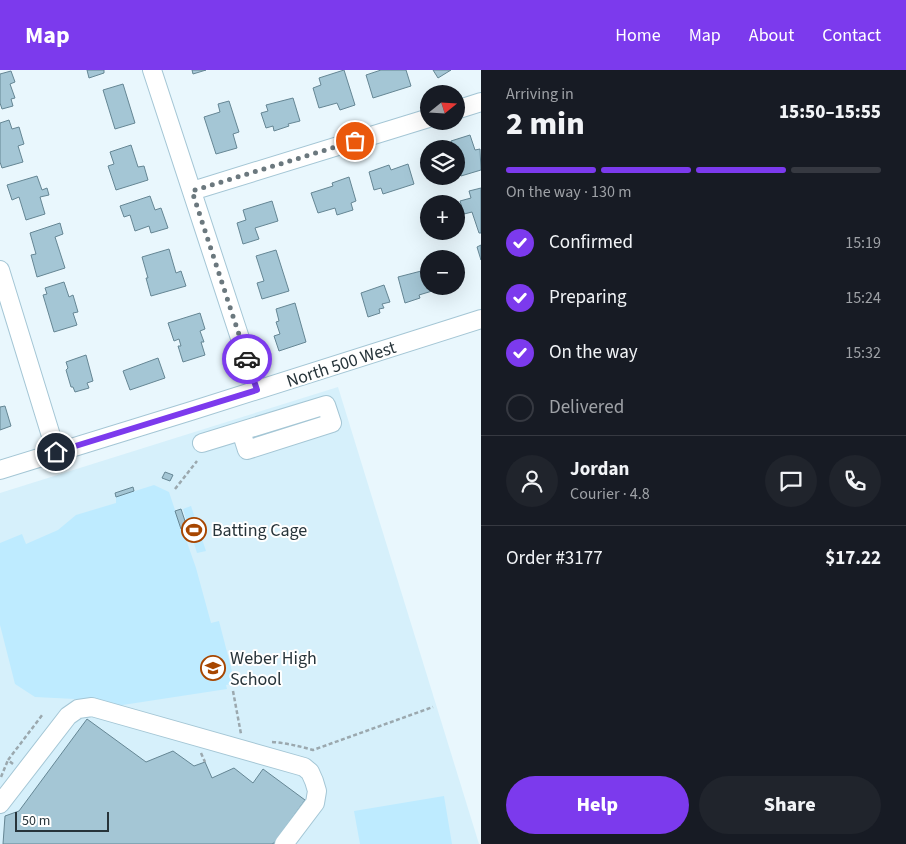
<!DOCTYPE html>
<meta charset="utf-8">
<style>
:root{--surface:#171b24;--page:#20242c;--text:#f1f3f6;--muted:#9ea1a6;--line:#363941;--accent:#7c3aed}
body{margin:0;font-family:"Source Sans 3",sans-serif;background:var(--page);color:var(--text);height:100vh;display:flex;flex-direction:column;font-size:19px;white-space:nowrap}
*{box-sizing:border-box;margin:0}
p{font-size:16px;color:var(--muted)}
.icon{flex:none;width:28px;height:28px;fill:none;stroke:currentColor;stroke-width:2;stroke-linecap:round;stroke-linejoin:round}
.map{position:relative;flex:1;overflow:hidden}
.drawer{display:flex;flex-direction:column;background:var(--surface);width:425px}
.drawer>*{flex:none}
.needle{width:32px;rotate:72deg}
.tools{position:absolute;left:420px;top:15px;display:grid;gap:10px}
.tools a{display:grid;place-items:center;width:45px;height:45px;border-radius:50%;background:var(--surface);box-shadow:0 5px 20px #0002;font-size:25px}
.scale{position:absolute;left:15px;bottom:12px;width:94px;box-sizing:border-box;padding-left:5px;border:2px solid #27343a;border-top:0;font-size:14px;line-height:18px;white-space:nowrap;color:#27343a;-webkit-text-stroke:4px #fff;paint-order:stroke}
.pin{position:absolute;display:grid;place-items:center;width:42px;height:42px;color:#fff;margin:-21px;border:2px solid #fff;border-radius:50%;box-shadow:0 1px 5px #0007}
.courier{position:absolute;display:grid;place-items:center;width:50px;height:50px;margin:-25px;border:4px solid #7c3aed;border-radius:50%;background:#fff;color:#222;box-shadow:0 1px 6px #0007}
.headline em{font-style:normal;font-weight:800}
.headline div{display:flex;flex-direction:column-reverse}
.headline{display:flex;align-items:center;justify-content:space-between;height:85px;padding:0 25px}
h1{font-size:32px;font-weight:800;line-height:38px}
.bar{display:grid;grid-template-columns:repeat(4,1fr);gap:8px 5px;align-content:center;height:60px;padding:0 25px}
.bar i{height:6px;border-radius:4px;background:var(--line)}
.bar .active{background:var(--accent)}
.bar p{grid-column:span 4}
.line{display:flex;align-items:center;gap:12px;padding:0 25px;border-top:1px solid var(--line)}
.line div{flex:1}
.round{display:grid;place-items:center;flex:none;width:52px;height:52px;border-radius:26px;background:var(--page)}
ol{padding:0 25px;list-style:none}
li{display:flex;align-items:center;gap:15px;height:55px}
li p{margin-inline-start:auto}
li .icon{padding:5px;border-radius:50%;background:var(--accent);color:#fff;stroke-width:4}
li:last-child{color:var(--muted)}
li i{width:28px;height:28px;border:2px solid var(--line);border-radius:50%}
.action{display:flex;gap:10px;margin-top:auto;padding:10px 25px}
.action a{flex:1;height:58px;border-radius:30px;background:var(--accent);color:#fff;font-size:20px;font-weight:800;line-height:58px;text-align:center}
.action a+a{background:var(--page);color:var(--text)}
header{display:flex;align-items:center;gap:30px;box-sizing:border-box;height:70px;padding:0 25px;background:var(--accent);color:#fff}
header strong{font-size:24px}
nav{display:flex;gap:28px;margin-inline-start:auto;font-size:18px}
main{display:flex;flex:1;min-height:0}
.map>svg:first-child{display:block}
.built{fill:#d6f0fb}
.green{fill:#beebff}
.building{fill:#a4c6d5;stroke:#658694}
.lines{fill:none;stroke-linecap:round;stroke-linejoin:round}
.minor-casing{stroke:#a4c6d5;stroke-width:20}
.path{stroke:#9ba8ae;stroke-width:2.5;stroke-dasharray:4 2.5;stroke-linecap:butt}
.minor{stroke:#fff;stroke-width:18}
.done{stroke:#6b787e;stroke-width:5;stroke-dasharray:0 9}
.route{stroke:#7c3aed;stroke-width:6}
.labels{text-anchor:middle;stroke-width:4;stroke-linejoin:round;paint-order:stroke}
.street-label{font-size:18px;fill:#27343a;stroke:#fff}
.poi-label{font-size:18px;fill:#27343a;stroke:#fff;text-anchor:start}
</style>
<header>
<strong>Map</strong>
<nav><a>Home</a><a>Map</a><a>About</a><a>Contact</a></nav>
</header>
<main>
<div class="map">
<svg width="481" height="774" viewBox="0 0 481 774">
<rect width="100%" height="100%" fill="#e9f7fd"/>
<path class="built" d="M338,317l141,457h-479v-351z"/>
<path class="green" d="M154,415l15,7 12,36h1l14,40 15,55 8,-2 16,62 -9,2 1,4 -111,17 -21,-6 -60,-3 -20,-13 -15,-59v-82l22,-9 4,10 32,-14 18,-15 40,-12v-6z
M191,436l15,45 -9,2 -14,-44z
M444,726l8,48h-92l-6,-33z"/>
<path class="building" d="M87,0h17v3l-15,5z
M192,0h14l-13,4z
M344,0l11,35 -15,5 -3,-7 -18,5 -6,-20 8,-3 -2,-7z
M381,0h25l5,16 -38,12 -7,-23z
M433,0h18l-13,8z
M11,1l4,11 -5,2 5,14 -4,1 2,7 -11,3 -2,-6v-29z
M123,14l12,39 -20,6 -12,-39z
M293,28l7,23 -12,3 1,2 -15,5 -1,-5 -7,2 -5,-15 7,-2 -2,-6z
M229,31l10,31 -6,2 4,14 -21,6 -12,-37 16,-5 -2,-8z
M9,50l3,9 7,-2 5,17 -6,2 5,16 -21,6 -2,-6v-39z
M470,65l5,15 5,-1 1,21 -20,6 -5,-17v-10h-3l-2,-8z
M131,75l7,22 6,-1 4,14 -32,10 -8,-24 6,-2 -4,-12z
M408,94l6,20 -31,10 -2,-6 -7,2 -5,-18 20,-7 2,5z
M37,106l5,14 5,-2 2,7 -9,2 5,17 -19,6 -7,-23 -7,3 -5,-15z
M349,107l7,24 -5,2 2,7 -16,5 -2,-7 -17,5 -7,-20 22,-7 -1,-3z
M481,118v45h-2l-7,-21 -8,2 -4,-13 11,-3 -2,-7z
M150,126l5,14 6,-2 7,20 -17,5 -2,-7 -14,5 -5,-16 -6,2 -4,-11z
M272,131l6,20 -23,7 4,11 -16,5 -6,-21 9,-3 -3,-10z
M60,153l3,11 -8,3 10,31 -28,9 -6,-22 5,-1 -6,-21z
M481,175v15l-4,-13z
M169,179l7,24 5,-2 5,15 -35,10 -5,-18h2l-6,-21z
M276,180l13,41 -27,8 -5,-16 7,-2 -8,-25z
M429,199v17h12l1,2 -23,7 1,3 -15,5 -7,-26z
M64,212l5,15 4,-2 5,17 -5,1 4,12 -23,7 -11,-37 4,-1 -2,-6z
M384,215l6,17 -8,2 2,4 -5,1 1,4 -12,4 -7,-24z
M295,233l11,39 -27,9 -5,-15 6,-2 -4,-12 3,-1 -3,-12z
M200,243l5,16 -5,2 4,11h-3l4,13 -22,7 -5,-16h3l-2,-7 -5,2 -6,-18z
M86,285l7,26 -6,2 2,5 -14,4 -2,-5h-2l-5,-17 2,-2 -2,-6z
M158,288l7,20 -35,12 -7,-19z
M5,336l6,20 -11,4v-23z
M165,402l8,3 -3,6 -8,-3z
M133,417l1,4 -18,6 -1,-4z
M181,439l6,18 -6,2 -6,-18z
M87,649l59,43 27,-11 21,15 11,-4 7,16 22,-10 19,15 10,-14 42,31 -31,43 -2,1h-269l2,-28 14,-5z"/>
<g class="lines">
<defs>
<path id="minor" d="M152,0l105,320
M456,40l25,-8
M192,121l237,-73
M0,200l56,182
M202,373l124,-38 6,18 -85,27 -6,-19
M0,400l191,-59 290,-92
M0,734l68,-88 10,-7 14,-2 212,60 6,5 4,9 3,10 -2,12 -31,41"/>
</defs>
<use href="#minor" class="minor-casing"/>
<path class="path" d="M175,419l22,-28
M233,621l8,43
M272,672c14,1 27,4 41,8l120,-43
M201,683l4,9
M13,694l-5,-4 35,-46
M1,707l7,-17"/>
<use href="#minor" class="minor"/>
</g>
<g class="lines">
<path class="done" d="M247,289l-55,-168 163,-50"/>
<path class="route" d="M56,382l201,-62 -10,-31"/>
</g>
<defs>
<symbol id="stadium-ring" viewBox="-11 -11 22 22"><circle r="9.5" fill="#fff" stroke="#a74600" stroke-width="1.5"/><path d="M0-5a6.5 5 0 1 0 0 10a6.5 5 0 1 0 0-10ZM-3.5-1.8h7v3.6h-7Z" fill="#a74600"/></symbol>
<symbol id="school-ring" viewBox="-11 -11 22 22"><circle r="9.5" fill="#fff" stroke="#a74600" stroke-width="1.5"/><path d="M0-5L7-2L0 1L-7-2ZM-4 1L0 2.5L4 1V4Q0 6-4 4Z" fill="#a74600"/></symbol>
</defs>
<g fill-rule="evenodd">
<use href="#stadium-ring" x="180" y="446" width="28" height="28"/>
<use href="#school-ring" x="199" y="584" width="28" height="28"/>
</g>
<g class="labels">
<g class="street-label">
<text transform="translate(341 294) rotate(-18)" y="6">North 500 West</text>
</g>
<g class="poi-label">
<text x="212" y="466">Batting Cage</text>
<text x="230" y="594">Weber High<tspan x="230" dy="21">School</tspan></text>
</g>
</g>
</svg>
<div class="tools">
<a><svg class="needle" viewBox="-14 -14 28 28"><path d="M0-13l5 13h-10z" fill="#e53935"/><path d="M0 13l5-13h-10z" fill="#9ea1a6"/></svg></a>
<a><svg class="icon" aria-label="layers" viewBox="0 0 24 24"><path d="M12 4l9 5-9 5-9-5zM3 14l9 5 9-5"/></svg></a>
<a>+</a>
<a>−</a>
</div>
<div class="scale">50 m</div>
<div class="pin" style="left:355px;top:71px;background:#ea580c"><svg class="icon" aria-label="bag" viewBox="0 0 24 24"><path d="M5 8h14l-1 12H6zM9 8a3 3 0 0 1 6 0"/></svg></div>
<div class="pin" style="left:56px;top:382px;background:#1f2937"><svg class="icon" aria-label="home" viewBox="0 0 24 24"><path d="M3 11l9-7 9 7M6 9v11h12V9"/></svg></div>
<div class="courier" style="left:247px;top:289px"><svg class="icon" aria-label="car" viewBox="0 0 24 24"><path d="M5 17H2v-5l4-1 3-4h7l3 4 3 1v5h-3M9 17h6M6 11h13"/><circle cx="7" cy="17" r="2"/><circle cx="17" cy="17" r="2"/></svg></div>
</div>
<section class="drawer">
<div class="headline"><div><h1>2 min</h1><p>Arriving in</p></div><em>15:50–15:55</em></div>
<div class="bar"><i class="active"></i><i class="active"></i><i class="active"></i><i></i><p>On the way · 130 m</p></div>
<ol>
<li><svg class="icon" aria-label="check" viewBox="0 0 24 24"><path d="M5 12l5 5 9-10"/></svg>Confirmed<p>15:19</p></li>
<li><svg class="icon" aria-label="check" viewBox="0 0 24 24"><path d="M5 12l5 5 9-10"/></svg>Preparing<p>15:24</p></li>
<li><svg class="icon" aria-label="check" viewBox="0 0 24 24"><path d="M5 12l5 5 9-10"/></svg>On the way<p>15:32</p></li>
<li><i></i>Delivered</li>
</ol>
<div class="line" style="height:90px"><a class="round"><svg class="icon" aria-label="person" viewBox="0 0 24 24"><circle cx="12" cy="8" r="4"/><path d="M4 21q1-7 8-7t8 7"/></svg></a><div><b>Jordan</b><p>Courier · 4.8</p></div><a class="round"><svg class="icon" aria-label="chat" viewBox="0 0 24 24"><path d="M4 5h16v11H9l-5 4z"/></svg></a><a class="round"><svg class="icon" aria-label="phone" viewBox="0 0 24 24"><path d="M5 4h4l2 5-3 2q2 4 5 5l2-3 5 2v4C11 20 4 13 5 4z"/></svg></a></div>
<div class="line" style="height:65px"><div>Order #3177</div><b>$17.22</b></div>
<div class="action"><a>Help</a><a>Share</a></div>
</section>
</main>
